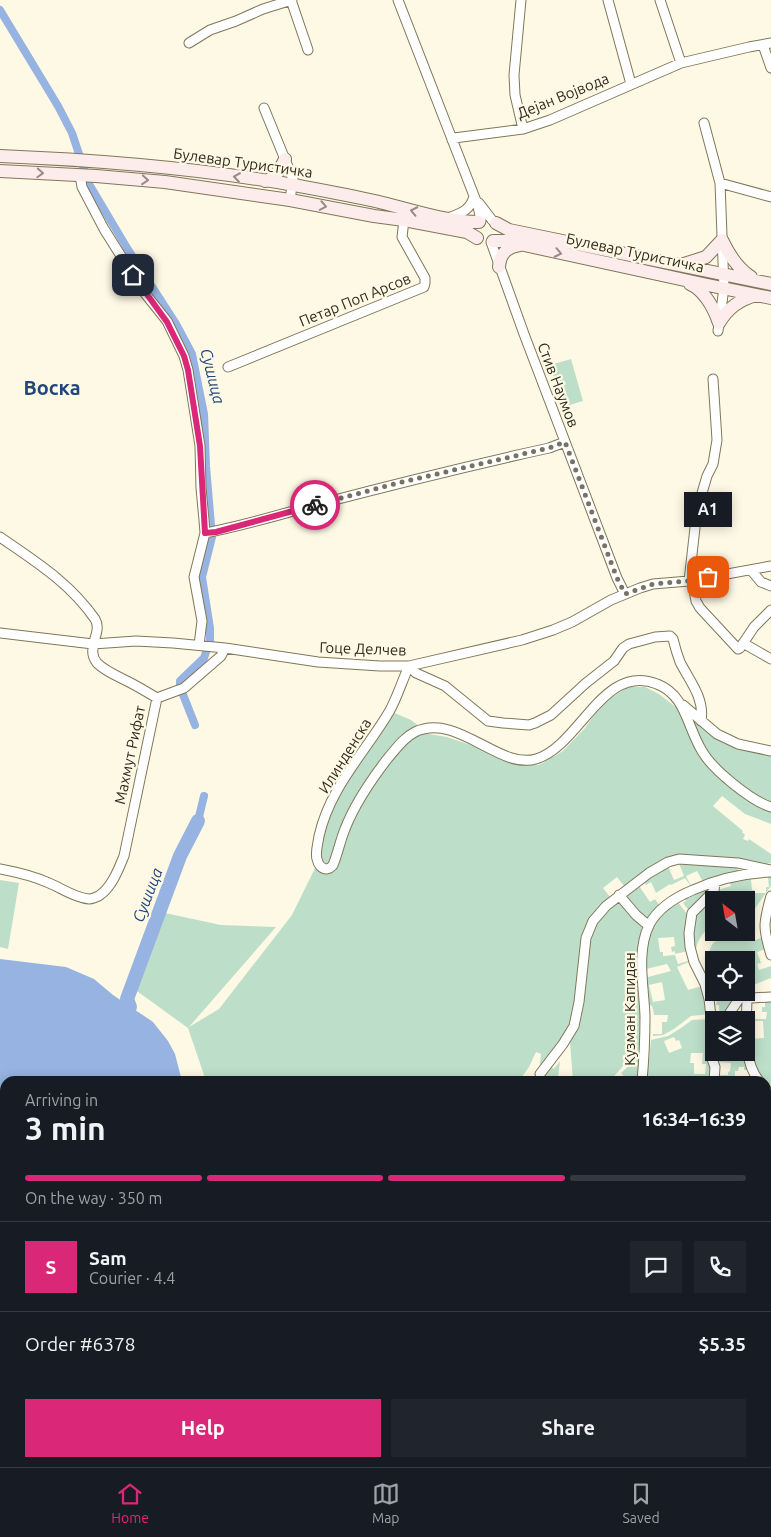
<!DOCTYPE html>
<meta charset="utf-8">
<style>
:root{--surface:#171b24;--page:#20242c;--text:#f1f3f6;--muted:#9ea1a6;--line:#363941;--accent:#db2777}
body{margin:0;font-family:Ubuntu,sans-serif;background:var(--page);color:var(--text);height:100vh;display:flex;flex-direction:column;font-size:19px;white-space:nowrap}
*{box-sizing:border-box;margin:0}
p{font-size:16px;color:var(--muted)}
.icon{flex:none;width:28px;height:28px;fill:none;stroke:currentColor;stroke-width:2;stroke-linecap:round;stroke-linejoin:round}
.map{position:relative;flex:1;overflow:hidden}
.drawer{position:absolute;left:0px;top:1076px;width:771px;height:391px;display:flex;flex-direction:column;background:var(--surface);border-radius:15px 15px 0 0;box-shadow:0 2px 12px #0003}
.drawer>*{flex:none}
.needle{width:32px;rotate:329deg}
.controls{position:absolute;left:705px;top:891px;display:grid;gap:10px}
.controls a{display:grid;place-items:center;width:50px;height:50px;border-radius:0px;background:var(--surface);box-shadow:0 2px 12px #0003;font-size:25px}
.pin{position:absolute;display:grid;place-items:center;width:42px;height:42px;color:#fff;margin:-21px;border-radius:10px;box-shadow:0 2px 8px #0006}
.courier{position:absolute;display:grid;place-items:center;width:50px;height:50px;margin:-25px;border:4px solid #db2777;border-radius:50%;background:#fff;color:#222;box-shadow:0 1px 6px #0007}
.bubble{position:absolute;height:35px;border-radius:0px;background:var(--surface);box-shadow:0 2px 12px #0003;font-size:16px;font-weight:600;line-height:35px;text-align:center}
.headline em{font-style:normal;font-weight:600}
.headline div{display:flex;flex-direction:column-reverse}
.headline{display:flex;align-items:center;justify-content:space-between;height:85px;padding:0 25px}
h1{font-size:32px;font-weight:600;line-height:38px}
.bar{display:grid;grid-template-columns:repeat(4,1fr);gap:8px 5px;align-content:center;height:60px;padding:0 25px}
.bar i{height:6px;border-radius:4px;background:var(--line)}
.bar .active{background:var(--accent)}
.bar p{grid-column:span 4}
.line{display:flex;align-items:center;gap:12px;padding:0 25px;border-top:1px solid var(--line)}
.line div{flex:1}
.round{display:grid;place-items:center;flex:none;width:52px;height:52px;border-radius:0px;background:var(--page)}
.cta{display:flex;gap:10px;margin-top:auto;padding:10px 25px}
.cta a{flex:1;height:58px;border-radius:0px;background:var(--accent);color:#fff;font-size:20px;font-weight:600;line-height:58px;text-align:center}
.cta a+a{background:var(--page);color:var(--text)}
.tabs{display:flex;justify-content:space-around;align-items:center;height:70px;border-top:1px solid var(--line);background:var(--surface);font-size:14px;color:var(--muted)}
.tabs a{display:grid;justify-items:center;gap:2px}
.tabs .active{color:var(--accent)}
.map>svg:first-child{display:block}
.green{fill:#bddfc9;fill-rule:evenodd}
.water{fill:#96b3e1}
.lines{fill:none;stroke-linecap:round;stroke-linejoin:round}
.canal{stroke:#96b3e1;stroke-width:8}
.river{stroke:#96b3e1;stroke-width:14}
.pedestrian-casing{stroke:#807759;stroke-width:8}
.minor-casing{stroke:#807759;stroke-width:11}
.secondary-casing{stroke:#807759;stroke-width:14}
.pedestrian{stroke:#fff;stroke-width:6}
.minor{stroke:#fff;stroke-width:9}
.secondary{stroke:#fdecec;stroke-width:12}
.oneway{stroke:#968b85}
.done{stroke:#777263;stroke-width:5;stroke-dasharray:0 9}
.route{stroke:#db2777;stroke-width:6}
.labels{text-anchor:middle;stroke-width:4.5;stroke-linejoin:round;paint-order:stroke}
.street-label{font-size:15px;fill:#2e2a1e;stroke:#fef9e4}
.water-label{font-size:16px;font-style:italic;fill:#22467f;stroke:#fef9e4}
.district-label{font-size:20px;font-weight:bold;fill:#21467c;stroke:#fef9e4}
</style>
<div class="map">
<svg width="771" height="1467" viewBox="0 0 771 1467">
<rect width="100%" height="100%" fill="#fef9e4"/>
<path class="green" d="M571,359l12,42 -20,6 -13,-42z
M628,687h17l14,7 41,32 38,18 33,7v73l-26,-10 -23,-18 -9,10 30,25 -1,1 3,3 -2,4 5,2 1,-2 22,15v9l-5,1 -68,-9 -20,1 -82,55 -17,83 -10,35 -30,41 2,-16 -5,-2 -7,15 -10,14h-314l-1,-6 -16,-47 -54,-39 31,-76 56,12 55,2 -87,100 30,-18 73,-94 26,-53 6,-43 66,-108 21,9 18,14 18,3 41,14 29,14h22l24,-14 22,-23 17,-25zM617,877l7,9 -14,11 -7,-9z
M678,861l59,2 1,9 -35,10 -6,-11 -11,5 6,12 -7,-10 -14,7 -1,-1 -14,9 -5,-11 -5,3 -2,-3 -5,4 11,16 5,-3 5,7 -12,17 -24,-26 24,-19 20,-12 6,14 10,-4z
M765,874l6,1v11l-25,35v-21h-32v25c-12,7 -17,15 -19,29l-4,-13 6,-30 21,-21 13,-4 -2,-6 24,-4v3h-2l1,11h2l1,3h11v-6h3l-1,-10h-3z
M0,880l19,3 -11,66 -8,-2z
M712,888l-22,24 -7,-9 3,-2 -2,-3h5z
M618,900l28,26 -4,77 -1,44 -11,11 -20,23h-37l-3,-38 7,-17 13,-92 12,-19z
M677,901l11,14v36l-13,3v-3l-3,1 -1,-5 4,-1 -1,-9 -16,1 2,14h3v4l12,-1 3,9 13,-4v1l-14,6 11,23 14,-4 1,-2 7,30 -19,2 -17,13 -11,6 -10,1v-2h9v-12h5l1,-7h-14l-2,-9 -5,-2c-2,-19 -5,-66 6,-82 6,-8 16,-14 24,-21zM667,964l4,7 -23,6 -2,-8zM662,982l3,18 -12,2 -4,-17z
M746,928l1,1 3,-1 5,12 8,-3 3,12 -9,3 4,11 -4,1 2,6 12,-4v12l-20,8v4h-5v-30h-32v6c-13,-18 4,-35 24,-26l5,-7 3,-1z
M715,993l23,2 -15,25h-3l-1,-15h-3l1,-4z
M765,1000h6v85l-5,-1v-3h-4l-8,-12 -5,-30 15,-1 -1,-17h-13v-2h16l1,-7h-5v-5h3z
M709,1019l4,46 -1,15 -65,1 4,-41 17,-4 13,-8 11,-8zM674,1037l2,4 3,-1 3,8 -13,5 -5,-12zM691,1053h12l-1,11h4l-1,10h-11v-11h-4z
M642,1053l-3,28h-11l-7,-8z
M729,1053h17l10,28h-6v-11h-6v-3h-5l-1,4h-3v5h2v5h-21v-6h12v-3l2,-1 1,-8 -14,-1 -3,-4h14z
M560,1061l-2,17h-3l-2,3h-11l-1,-4 9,-11 4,3z
M766,1255l5,5v116l-5,7z
M771,1419v48h-61l-12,-4 68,-1v-42z
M420,1463h221l-1,4h-218z"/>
<path class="water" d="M0,959l66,8 28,12 19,16 40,27 15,19 7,13 7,27h-177v381h411l2,5h-418z"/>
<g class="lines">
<path class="canal" d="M0,10l58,96 14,27 17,51 38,64 49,76 16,30 12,60 2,52 6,71 -10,40 8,51v12l-6,18 -24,23v6l15,38
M198,821l6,-25"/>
<path class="river" d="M130,1007l-3,-8 53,-143 18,-35"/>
<defs>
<path id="pedestrian" d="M641,1467l1,-5"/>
<path id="minor" d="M291,0l17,50
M398,0l80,206 3,15
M521,0l-7,75 1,20 8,34
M608,0l23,84
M660,0l21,63
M189,43l21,-13 26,-9 27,-12 29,-9
M763,45l8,23
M264,108l29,71 -3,21
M704,123l16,60 4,105 -6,43
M452,140l2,-2 69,-9 27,-9 131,-57 68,-16 22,-4
M80,175l2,12 22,42 39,62 24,30 17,35 4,14 12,76 1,42 3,32 1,13 -11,44 8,44 -3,24
M720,183l51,14
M479,203l13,17
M448,218c13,-5 23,-8 26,-22
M491,242l33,92 93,244 8,16
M228,367l196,-80 1,-4v-5l-23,-41 2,-17
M205,533c38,-7 76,-19 114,-29 76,-20 153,-39 230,-56l16,-6
M0,537c36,25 69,45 95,82 6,10 -2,20 -2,30 -1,5 1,10 4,14 8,8 20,13 30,18 10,5 20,11 30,17l-33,158c-5,12 -12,31 -24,39 -2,2 -9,4 -11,4 -14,-1 -28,-11 -40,-16 -16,-7 -33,-11 -49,-14
M751,570l10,12 10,4
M692,580l4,21 4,7 38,41 2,-1 14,-21 17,-17
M689,581l8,-71 10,-34 6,-12 4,-24 -4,-61
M0,633l93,11 43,-3 37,2 52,5 93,14 62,4h29l113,-26 31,-10 19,-8 39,-22 29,-12 13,-4 36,-3 82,-15
M743,643l28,16
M157,698l27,-10 37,-32 4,-8
M683,705l34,29 21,10 33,7
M701,721c4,-23 -12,-41 -21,-59 -3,-8 -5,-15 -7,-23l-3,-3 -15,1 -26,7 -6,4 -9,13 -28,22 -35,32 -16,8 -6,2 -26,-2 -15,-2 -43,-35 -29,-13 -7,-7c-7,15 -12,32 -20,46 -25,42 -59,75 -70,124 -1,8 -4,16 -2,23 1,5 4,10 10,10 4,-1 4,-2 6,-4 5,-12 7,-24 12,-36 10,-26 26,-49 43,-71 8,-9 15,-20 27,-26 42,-20 84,38 121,27 44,-13 67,-97 121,-75 29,11 30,43 45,67 10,18 49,50 69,56
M619,895l17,20 13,11
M771,896c-8,28 -8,32 0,59
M747,996c0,27 -6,62 12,85
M725,1020l16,-24 4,-1 6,3 20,-1
M540,1074l23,-30 11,-18 5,-24 7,-64 7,-17 13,-15 43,-33 19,-11 11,-3 59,4 33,7
M642,1081c2,-21 3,-43 3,-65 -1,-29 -9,-63 4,-91 9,-17 27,-28 44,-35 25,-11 51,-17 78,-18
M714,1081l1,-14 -4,-11v-39l-2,-18 -4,-15 -11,-22 -4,-15 -1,-14 3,-20 22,-22 1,-9
M766,1089l5,9
M771,1146l-3,32 3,13
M766,1234l5,2
M766,1252l5,5
M766,1388l5,-6
M766,1418l5,-1"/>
<path id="secondary" d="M0,156c98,4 197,12 294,29 27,5 55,10 81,16 34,8 70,21 104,21
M0,171l96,5 69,6 125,18 84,16 30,4 63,12 10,6
M265,181c11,-3 15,-11 20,-22
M496,223l13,7 262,54
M493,241h13l197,43 68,14
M684,264l22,-7 16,-17c7,15 15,28 29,37
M499,267c1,-14 8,-20 21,-22
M690,284c14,6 24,24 29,39
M719,323c9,-15 20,-23 37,-28"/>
</defs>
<use href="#pedestrian" class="pedestrian-casing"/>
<use href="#minor" class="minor-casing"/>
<use href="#secondary" class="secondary-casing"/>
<use href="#pedestrian" class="pedestrian"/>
<use href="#minor" class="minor"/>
<use href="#secondary" class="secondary"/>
</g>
<defs><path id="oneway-chevron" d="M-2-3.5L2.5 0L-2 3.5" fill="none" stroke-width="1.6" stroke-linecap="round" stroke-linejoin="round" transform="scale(1.25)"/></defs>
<g class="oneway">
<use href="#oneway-chevron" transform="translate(40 173) rotate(3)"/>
<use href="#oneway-chevron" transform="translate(237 177) rotate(-172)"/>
<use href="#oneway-chevron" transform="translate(145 180) rotate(5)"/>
<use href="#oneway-chevron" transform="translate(323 206) rotate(11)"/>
<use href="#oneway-chevron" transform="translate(414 211) rotate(-168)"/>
<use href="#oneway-chevron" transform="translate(558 253) rotate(12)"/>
</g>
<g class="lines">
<path class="done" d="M315,505l83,-22 151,-35 16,-6 52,136 8,16 28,-10 36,-3 19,-4"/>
<path class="route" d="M133,275l34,47 17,34 4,14 12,76 5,87 11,-1 99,-27"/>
</g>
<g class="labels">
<g class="street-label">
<text transform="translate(563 96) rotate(-22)" y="5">Дејан Војвода</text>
<text transform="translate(243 163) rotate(8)" y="5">Булевар Туристичка</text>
<text transform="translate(635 253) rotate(12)" y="5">Булевар Туристичка</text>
<text transform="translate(355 300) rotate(-22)" y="5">Петар Поп Арсов</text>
<text transform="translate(558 385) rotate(69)" y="5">Стив Наумов</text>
<text transform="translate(363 649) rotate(2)" y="5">Гоце Делчев</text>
<text transform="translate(130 755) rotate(-78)" y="5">Махмут Рифат</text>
<text transform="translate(345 756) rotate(-58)" y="5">Илинденска</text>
<text transform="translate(630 1009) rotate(-90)" y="5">Кузман Капидан</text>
</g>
<g class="water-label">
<text transform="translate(213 376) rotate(76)" y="6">Сушица</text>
<text transform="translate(147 895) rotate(-69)" y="6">Сушица</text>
</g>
<g class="district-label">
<text x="52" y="395">Воска</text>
</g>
</g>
</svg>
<div class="controls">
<a><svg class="needle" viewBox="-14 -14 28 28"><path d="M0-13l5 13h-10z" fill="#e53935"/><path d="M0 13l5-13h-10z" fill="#9ea1a6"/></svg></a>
<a><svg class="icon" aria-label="locate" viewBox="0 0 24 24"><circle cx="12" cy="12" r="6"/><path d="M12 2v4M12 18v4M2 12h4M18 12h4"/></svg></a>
<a><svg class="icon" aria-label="layers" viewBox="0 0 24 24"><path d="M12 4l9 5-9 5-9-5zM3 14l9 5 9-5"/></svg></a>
</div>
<div class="pin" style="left:708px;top:577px;background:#ea580c"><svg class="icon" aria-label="bag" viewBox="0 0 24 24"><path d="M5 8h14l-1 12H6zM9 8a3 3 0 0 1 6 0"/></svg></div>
<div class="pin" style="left:133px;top:275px;background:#1f2937"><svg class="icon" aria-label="home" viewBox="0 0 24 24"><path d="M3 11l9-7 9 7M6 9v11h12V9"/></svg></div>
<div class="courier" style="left:315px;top:505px"><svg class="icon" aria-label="bike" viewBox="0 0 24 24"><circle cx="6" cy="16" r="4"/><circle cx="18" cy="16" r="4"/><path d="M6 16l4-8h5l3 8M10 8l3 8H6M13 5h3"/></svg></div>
<div class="bubble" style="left:684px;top:492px;width:48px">A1</div>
<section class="drawer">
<div class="headline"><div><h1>3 min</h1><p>Arriving in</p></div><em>16:34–16:39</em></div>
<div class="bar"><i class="active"></i><i class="active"></i><i class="active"></i><i></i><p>On the way · 350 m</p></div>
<div class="line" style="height:90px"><b class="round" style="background:var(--accent);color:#fff">S</b><div><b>Sam</b><p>Courier · 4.4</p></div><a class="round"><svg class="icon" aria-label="chat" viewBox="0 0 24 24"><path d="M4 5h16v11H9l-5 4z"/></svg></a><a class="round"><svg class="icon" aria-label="phone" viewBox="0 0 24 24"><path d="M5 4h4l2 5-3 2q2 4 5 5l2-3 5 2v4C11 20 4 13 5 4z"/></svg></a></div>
<div class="line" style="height:65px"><div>Order #6378</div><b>$5.35</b></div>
<div class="cta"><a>Help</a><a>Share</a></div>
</section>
</div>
<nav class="tabs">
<a class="active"><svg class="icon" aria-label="home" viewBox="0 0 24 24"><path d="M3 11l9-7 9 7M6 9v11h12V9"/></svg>Home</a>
<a><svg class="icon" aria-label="map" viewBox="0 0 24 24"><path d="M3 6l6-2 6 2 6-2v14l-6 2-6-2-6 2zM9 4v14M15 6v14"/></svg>Map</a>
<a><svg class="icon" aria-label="saved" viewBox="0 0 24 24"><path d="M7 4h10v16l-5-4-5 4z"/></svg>Saved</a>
</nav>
